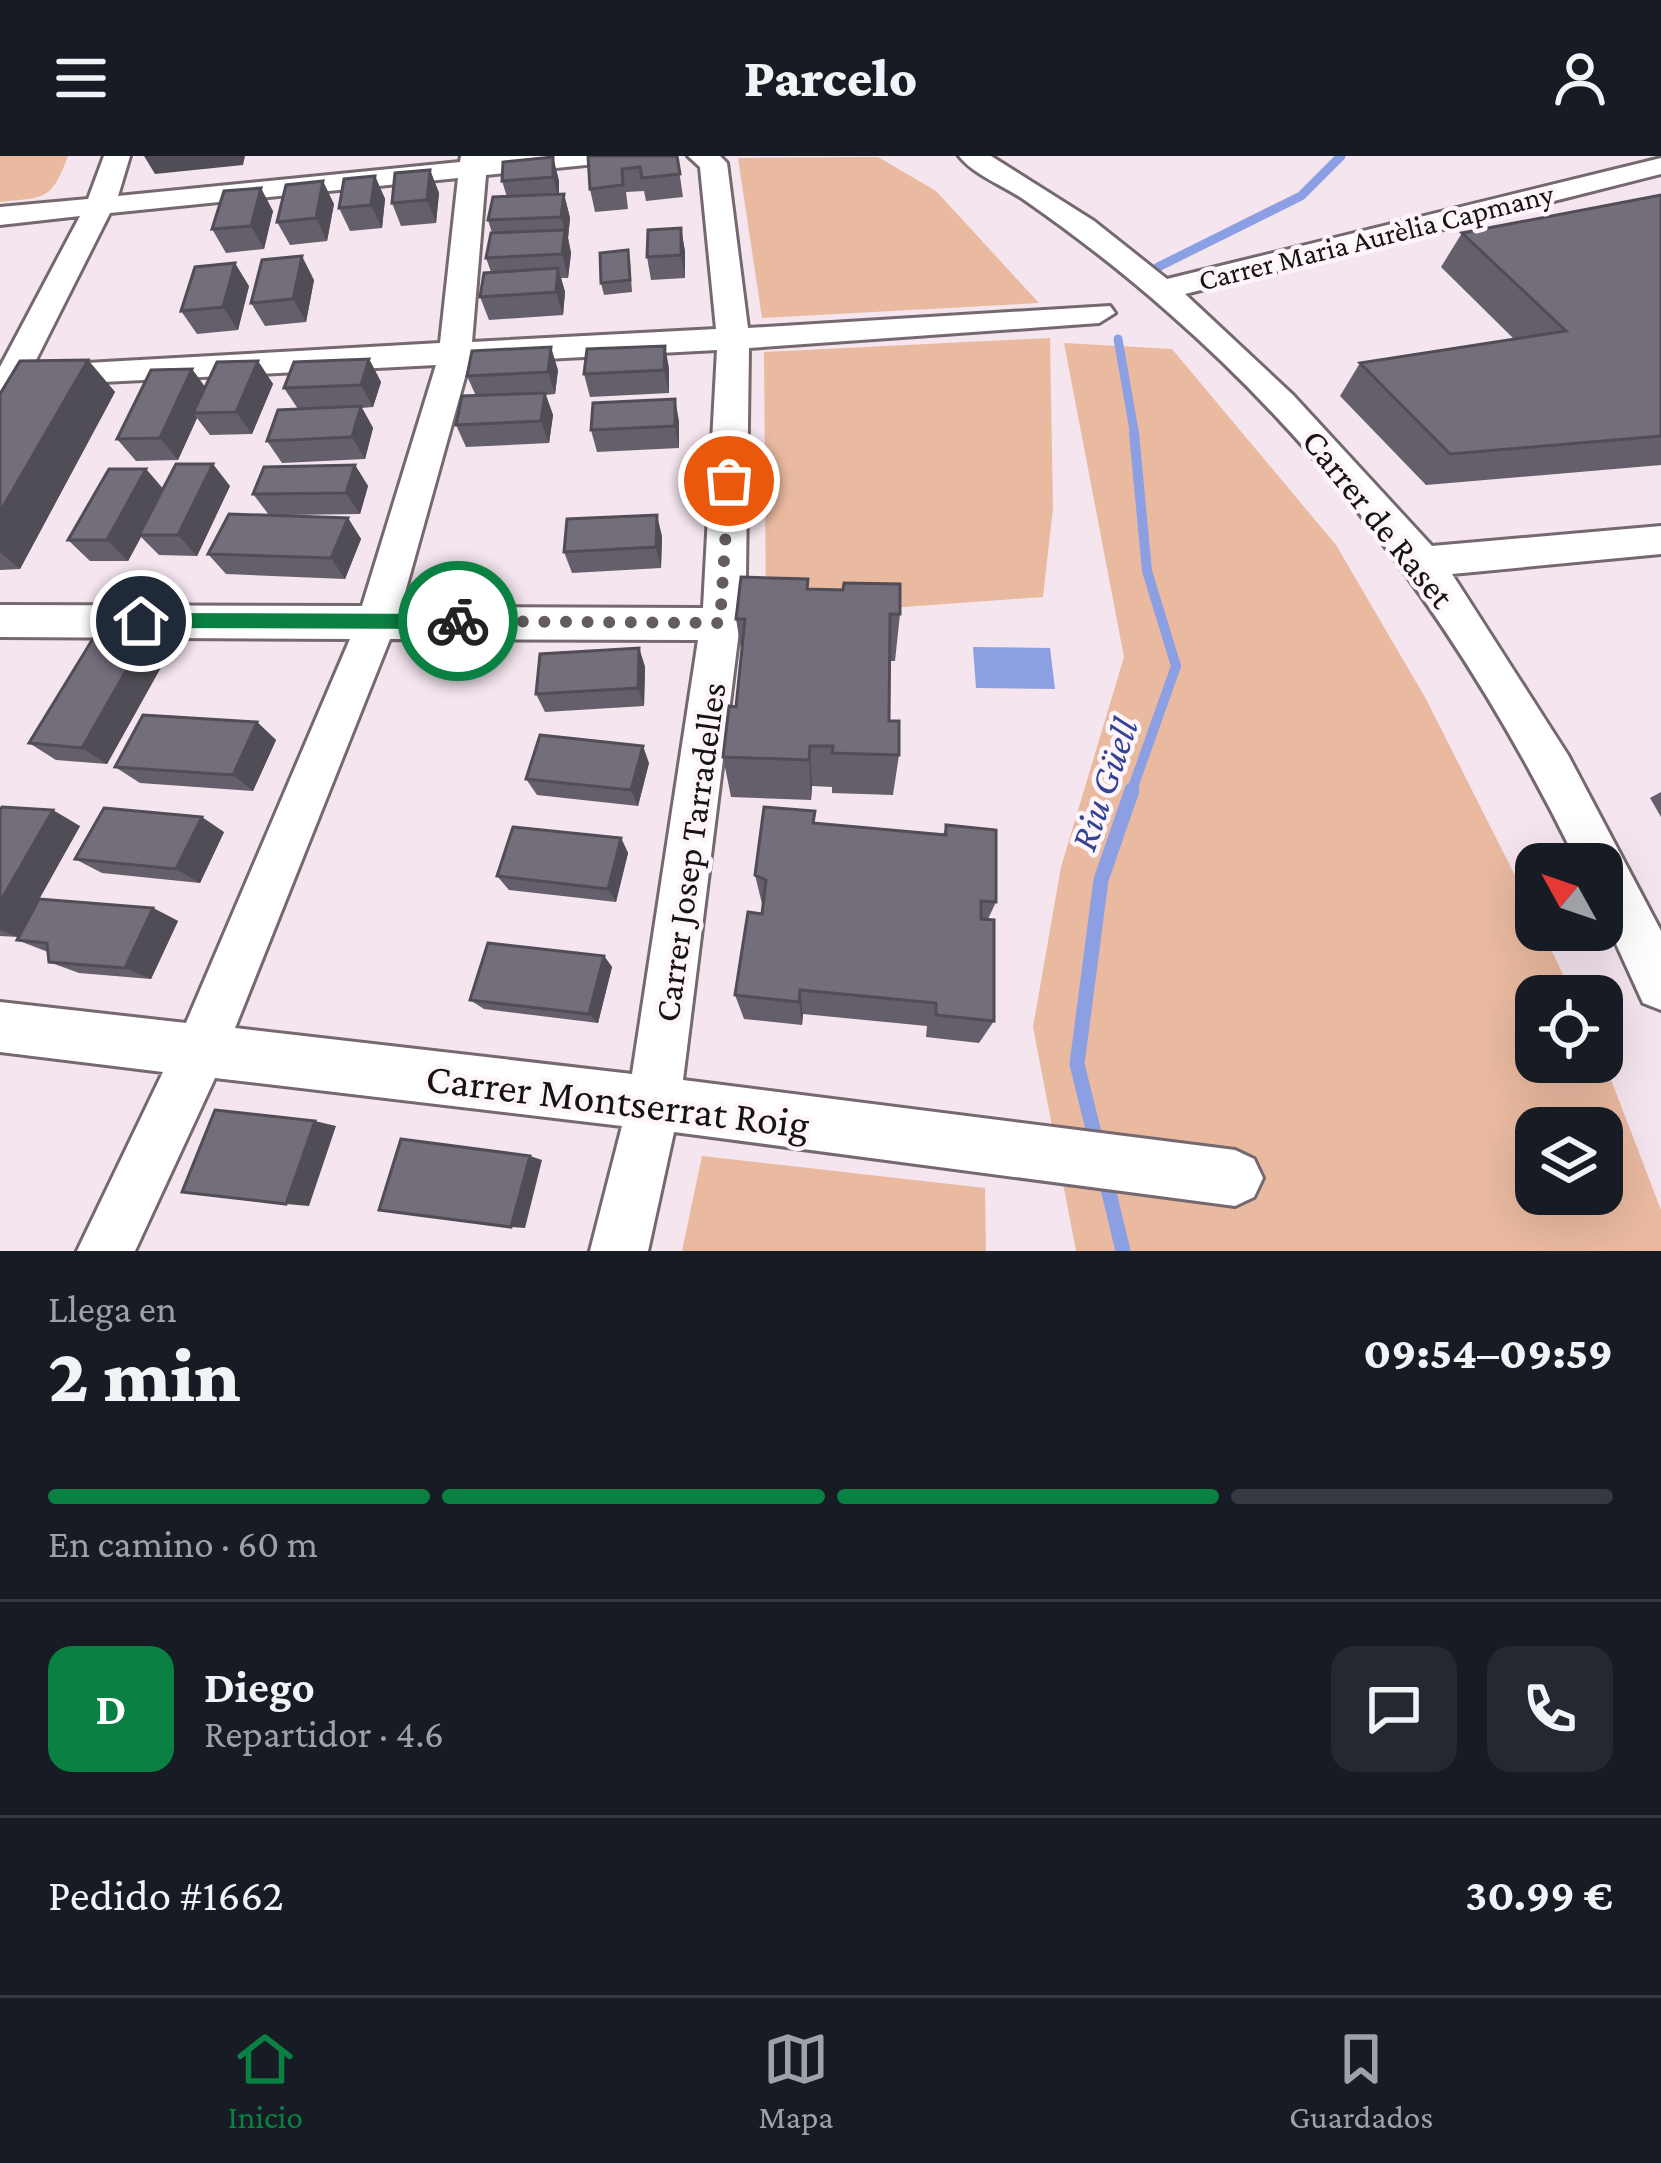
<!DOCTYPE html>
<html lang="es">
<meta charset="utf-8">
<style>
:root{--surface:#171b24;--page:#242831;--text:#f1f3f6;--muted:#9ea1a6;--line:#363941;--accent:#0b8043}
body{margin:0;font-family:"Crimson Pro",serif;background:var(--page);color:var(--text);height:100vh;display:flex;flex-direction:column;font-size:45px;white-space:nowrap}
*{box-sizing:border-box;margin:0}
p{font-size:39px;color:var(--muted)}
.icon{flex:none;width:66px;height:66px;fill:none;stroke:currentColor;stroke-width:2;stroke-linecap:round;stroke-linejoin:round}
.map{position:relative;height:1095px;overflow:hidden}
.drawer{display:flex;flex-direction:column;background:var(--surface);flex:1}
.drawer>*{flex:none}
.needle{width:78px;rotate:310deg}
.tools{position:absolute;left:1515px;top:687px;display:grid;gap:24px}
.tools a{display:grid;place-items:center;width:108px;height:108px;border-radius:24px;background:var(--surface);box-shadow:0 12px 48px #0002;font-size:60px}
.pin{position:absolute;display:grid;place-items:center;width:102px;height:102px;color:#fff;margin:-51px;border:6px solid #fff;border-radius:50%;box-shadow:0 3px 12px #0007}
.courier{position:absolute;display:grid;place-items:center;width:120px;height:120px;margin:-60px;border:9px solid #0b8043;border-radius:50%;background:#fff;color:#222;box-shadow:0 3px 15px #0007}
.overview em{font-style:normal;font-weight:800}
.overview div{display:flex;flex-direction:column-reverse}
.overview{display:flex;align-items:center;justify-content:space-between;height:204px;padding:0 48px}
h1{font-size:78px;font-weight:800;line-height:90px}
.bar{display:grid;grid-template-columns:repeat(4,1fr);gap:18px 12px;align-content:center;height:144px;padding:0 48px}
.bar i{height:15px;border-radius:9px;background:var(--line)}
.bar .on{background:var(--accent)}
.bar p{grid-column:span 4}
.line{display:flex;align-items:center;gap:30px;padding:0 48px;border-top:3px solid var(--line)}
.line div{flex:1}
.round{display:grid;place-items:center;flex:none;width:126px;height:126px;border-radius:24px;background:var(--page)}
header{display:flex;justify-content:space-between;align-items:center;height:156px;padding:0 48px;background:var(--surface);font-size:54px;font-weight:800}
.tab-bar{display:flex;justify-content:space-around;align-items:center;height:168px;border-top:3px solid var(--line);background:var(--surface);font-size:33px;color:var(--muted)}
.tab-bar a{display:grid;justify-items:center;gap:6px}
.tab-bar .on{color:var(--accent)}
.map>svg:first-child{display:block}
.green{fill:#eabaa0;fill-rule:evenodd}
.water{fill:#8c9fe3}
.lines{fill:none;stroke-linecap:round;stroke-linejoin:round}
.stream-far2{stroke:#8c9fe3;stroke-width:9}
.stream-far1{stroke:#8c9fe3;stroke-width:10}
.stream{stroke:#8c9fe3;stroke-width:15}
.street-casing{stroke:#756870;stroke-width:6}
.street{fill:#fff;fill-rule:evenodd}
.wall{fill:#645f6a}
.shaded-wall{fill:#514d56}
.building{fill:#746e7b;stroke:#514d56;stroke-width:3}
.route{fill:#0b8043}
.done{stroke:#645c61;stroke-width:12;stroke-dasharray:0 21.6}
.labels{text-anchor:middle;stroke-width:9;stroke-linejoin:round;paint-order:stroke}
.far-street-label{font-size:30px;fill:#171215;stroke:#fef5fa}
.street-label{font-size:36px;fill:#171215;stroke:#fef5fa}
.water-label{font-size:39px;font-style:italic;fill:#344493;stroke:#fef5fa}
.near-street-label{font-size:42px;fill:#171215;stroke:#fef5fa}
</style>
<header><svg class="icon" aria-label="menu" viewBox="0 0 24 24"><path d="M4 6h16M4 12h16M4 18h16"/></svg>Parcelo<svg class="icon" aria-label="person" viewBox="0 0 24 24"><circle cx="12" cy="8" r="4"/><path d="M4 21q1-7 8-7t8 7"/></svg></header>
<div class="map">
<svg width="1661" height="1095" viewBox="0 0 1661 1095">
<rect width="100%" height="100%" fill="#f4e5ee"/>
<path class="green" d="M0,0h68c-17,45 -22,41 -68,46z
M878,1l58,34 103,112 -277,15 -24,-160z
M1050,182l3,170 -10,89 -277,20 -2,-265z
M1064,187l108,6 164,196 90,154 110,218v13h6l31,66h-37v66h66v-6l59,154v41h-585l-43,-224 28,-160 63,-210zM1536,972h66v66h-66z
M702,1000l283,32 1,63h-304z"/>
<path class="water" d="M973,491l77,1 5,41 -79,-1z"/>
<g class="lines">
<path class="stream-far2" d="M1158,111l143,-71 40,-40
M1118,183l17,97"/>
<path class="stream-far1" d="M1131,637l45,-127 -29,-95 -13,-138"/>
<path class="stream" d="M1097,989l-20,-81 24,-184 31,-90
M1105,1020l18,75"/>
<defs>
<path id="street" d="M104,0h26l-12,40 342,-34 1,-6h148l-13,8 -110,11 -14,167 244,-13 -16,-162 -12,-11h32l7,7 21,165 362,-22 5,7 -16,10 -350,25 -3,227 -63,505 552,70 19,9 9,19 -9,19 -19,9 -561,-74 -26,119h-58l32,-125 -407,-48 -80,173h-58l86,-179 -163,-20v-50l186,21 164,-384 -350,-2v-32l362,1 74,-241 -392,20 -16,-10 -16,31 -12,4v-43l80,-151 -80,9v-18l88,-8zM458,22l-18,165 -407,23 77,-153zM717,194l-14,258 -302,-1 68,-244zM390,483l308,1 -66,434 -397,-46z
M959,0h32l103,65 73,58 494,-121v16l-476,120 108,101 139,151 229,-20v28l-209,20 116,181 93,176v79l-18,-7 -41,-90v-49h-24c-102,-209 -233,-397 -409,-551 -45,-40 -93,-77 -143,-112 -21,-15 -51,-25 -67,-45z"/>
</defs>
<use href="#street" class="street-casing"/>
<use href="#street" class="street"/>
</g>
<path class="wall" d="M588,0h89l6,41 -37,4 -2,-10 -18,1 2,17 -33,3 -5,-23z
M553,1l6,24v13h5l6,24 -2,20 3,15 -3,25h-7l4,14 -2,23 -74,5 -9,-23 11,-25 -5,-14 6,-25 -4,-13 19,-23 -5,-16z
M430,14l9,23 -3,30 -35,3 -9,-23z
M375,20l10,23 -3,29 -32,3 -11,-23z
M1661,39v270l-235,20 -86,-89 20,-33 154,-24 -73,-72 21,-34z
M334,48l-7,37 -37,4 -13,-23z
M273,55l-9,38 -38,4 -14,-24z
M681,72l4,24v26l-34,2 -4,-23z
M630,106l2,30 -28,3 -3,-12z
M314,124l-8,42 -41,4 -14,-23z
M249,130l-11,44 -41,4 -16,-23z
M369,203l12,23 -8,25 -11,1 11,20 -8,31 -83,4 -15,-22 31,-32 -14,-21z
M88,204l27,32 -95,177 -20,1v-176z
M258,205l15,23 -21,50 -42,1 -13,-17 -19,42 -42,1 -19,-22 75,-70 13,18z
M669,212v25l-79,4 -6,-23z
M558,214l-3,24 -9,1 7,20 -4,28 -83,4 -10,-22 20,-29 -9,-20z
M679,265v27l-82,4 -6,-22z
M355,309l13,21 -8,28 -75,1 63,3 13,21 -16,40 -119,-5 -18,-20 61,-39 -16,-21z
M146,313l17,20 67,-3 -33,70 -38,-1 -18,-18 -13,24h-38l-22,-21z
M662,380l-1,32 -89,5 -8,-21z
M808,433l92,25 -5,47h-6v60l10,34 -6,40 -61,-2v-6l-20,-1 -1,14 -80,-3 -8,-40 13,-50 6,-52 -6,-36z
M143,485l22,19 -58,104 -51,-4 -27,-17z
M639,492l6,19 -1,39 -99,6 -9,-18z
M257,566l19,18 -23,51 -113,-8 -25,-16z
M649,607l-11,43 -101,-11 -11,-16z
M1661,636v25l-11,-19z
M0,654l80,16 -62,111 -18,-1z
M815,667l128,12 3,-10 50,77 -8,17 6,102 -15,22 -53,-6 1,-11 -124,-12 -1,11 -58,-6 -9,-24 27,-81 1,-6 -8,-33z
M224,676l-24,51 -98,-10 -27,-14z
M621,682l7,15 -12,49 -107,-12 -12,-14z
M153,752l25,13 -27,58 -72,-6 -30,-11 -1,-10 -31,-12z
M604,800l8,11 -14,56 -114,-14 -14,-9z"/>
<path class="shaded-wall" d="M144,0h101l-2,9 -88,9z
M553,1l6,24v19l-6,-23z
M430,14l9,23 -3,30 -9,-23z
M375,20l10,23 -3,29 -11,-23z
M323,25l11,23 -7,37 -11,-23z
M261,32l12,23 -9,38 -13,-23z
M564,38l6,24 -2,20 3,15 -3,25 -6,-24 3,-22 -4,-15z
M681,72l4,24v26l-4,-23z
M302,100l12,24 -8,42 -13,-23z
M235,107l14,23 -11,44 -15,-23z
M558,112l7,24 -2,23 -7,-23z
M665,190l4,22v25l-5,-23z
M551,191l7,23 -3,24 -7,-22z
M369,203l12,23 -8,25 -12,-22z
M88,204l27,32 -95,177 -20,-17v-40z
M258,205l15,23 -21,50 -16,-22z
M192,213l16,22 -15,22 4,5 -19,42 -18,-22z
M545,237l8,22 -4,28 -8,-22z
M675,243l4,22v27l-4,-22z
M361,250l12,22 -8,31 -13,-22z
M213,308l17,22 -33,70 -19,-21z
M355,309l13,21 -8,28 -14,-21z
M146,313l19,22 -26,44 2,2 -13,24 -21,-21z
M657,359l5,21 -1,32 -5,-21z
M348,362l13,21 -16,40 -14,-21z
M143,485l22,19 -58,104 -25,-16z
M639,492l6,19 -1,39 -6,-18z
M257,566l19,18 -23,51 -20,-16z
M643,590l6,17 -11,43 -7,-16z
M810,590l2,40 -1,14 -2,-40z
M53,654l27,16 -62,111 -18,-7v-28z
M202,661l22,15 -24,51 -24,-14z
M621,682l7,15 -12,49 -8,-13z
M153,752l25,13 -27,58 -26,-11z
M604,800l8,11 -14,56 -9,-9z
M800,834l3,24 -1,11 -3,-23z
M315,965l21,5 -27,80 -23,-2z
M530,1000l12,4 -17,68 -14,-1z"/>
<path class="building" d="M588,0h89l3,18 -38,4 -2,-11 -18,2 1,16 -33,4z
M553,1v20l-51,4 1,-19z
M430,14l-3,30 -35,3 3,-30z
M375,20l-4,29 -32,3 5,-29z
M323,25l-7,37 -39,4 9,-37z
M261,32l-10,38 -39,3 12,-38z
M564,38l-3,23 -73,3 5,-23z
M1661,39v241l-211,18 -90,-91 206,-32 -104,-98z
M681,72v27l-34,2 1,-27z
M565,74l-3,24 -76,4 5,-25z
M628,94l2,30 -29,3 -1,-30z
M302,100l-9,43 -42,4 11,-43z
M235,107l-12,44 -42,4 14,-44z
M558,112l-2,24 -76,5 4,-24z
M665,190l-1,24 -80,4 3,-25z
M551,191l-3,25 -81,4 5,-25z
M369,203l-8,26 -77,3 10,-26z
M88,204l-88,152v-118l20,-33z
M258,205l-22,51 -43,1 24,-51z
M192,213l-32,69 -43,1 34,-69z
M545,237l-4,28 -85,4 6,-29z
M675,243v27l-84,4 2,-27z
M361,250l-9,31 -85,4 11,-31z
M176,308h37l-35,71h-39z
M355,309l-9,28 -93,1 11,-27z
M109,313h37l-39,71h-39z
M229,358l119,4 -17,40 -123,-4z
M657,359l-1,32 -92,5 3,-33z
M741,421l67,2 -1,10 36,1 1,-7 56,1v30h-10l-1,107h10v34l-67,-2 1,-7h-23l-1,14 -86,-3 6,-51 7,1 9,-88h-9z
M94,481l49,4 -61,107 -53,-5z
M639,492l-1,40 -102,6 4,-40z
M143,559l114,7 -24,53 -118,-8z
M540,579l103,11 -12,44 -105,-11z
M2,651l51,3 -53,92v-92z
M764,651l51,4 -2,12 133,12v-10l50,5v72l-15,-1v18l13,1v101l-58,-6v-12l-136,-13 -1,12 -64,-7 13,-83 14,2 4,-34 -11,-5z
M104,652l98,9 -26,52 -101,-10z
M513,671l108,11 -13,51 -111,-13z
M39,743l114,9 -28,60 -76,-6 -2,-19 -30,-3z
M488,787l116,13 -15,58 -119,-14z
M215,954l100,11 -29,83 -104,-12z
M401,983l129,17 -19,71 -132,-17z"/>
<path class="route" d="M141,457l317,1 9,7 -9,8 -317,-1 -9,-7z"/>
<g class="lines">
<path class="done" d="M458,465l262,2 9,-142"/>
</g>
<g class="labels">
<g class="far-street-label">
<text transform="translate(1376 81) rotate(-14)" y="10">Carrer Maria Aurèlia Capmany</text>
</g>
<g class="street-label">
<text transform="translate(1379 362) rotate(51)" y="13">Carrer de Raset</text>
<text transform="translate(689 696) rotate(-82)" y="13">Carrer Josep Tarradelles</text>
</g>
<g class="water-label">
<text transform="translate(1103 628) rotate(-71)" y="14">Riu Güell</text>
</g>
<g class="near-street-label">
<text transform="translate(618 944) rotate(7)" y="15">Carrer Montserrat Roig</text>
</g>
</g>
</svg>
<div class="tools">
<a><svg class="needle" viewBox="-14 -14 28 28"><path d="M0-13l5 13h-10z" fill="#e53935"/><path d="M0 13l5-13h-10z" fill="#9ea1a6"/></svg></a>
<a><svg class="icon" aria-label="locate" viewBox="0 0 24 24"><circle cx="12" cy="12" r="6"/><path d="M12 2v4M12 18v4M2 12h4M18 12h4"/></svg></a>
<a><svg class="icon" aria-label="layers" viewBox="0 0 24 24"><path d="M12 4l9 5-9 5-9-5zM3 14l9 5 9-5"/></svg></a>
</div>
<div class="pin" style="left:729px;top:325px;background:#ea580c"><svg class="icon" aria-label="bag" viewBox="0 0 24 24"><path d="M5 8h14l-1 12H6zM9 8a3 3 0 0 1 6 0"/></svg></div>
<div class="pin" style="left:141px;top:465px;background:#1f2937"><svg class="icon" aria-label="home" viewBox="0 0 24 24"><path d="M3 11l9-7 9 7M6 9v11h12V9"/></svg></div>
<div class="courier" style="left:458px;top:465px"><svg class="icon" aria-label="bike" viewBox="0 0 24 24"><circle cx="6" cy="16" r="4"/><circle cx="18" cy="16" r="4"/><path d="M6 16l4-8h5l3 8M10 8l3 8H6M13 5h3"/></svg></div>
</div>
<section class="drawer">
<div class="overview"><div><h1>2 min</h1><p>Llega en</p></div><em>09:54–09:59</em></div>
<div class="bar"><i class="on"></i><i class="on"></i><i class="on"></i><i></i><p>En camino · 60 m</p></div>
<div class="line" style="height:216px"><b class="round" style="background:var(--accent);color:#fff">D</b><div><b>Diego</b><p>Repartidor · 4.6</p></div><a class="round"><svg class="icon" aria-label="chat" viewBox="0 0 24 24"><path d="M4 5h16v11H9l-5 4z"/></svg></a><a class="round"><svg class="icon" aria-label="phone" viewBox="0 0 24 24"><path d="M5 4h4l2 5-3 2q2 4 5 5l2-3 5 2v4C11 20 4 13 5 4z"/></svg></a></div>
<div class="line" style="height:156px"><div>Pedido #1662</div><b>30.99 €</b></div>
</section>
<nav class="tab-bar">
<a class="on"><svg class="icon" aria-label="home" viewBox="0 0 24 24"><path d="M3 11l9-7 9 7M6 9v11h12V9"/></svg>Inicio</a>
<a><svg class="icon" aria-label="map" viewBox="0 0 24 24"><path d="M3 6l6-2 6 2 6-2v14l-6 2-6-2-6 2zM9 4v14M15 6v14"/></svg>Mapa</a>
<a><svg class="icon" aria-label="saved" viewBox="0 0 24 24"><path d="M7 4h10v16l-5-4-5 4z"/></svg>Guardados</a>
</nav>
